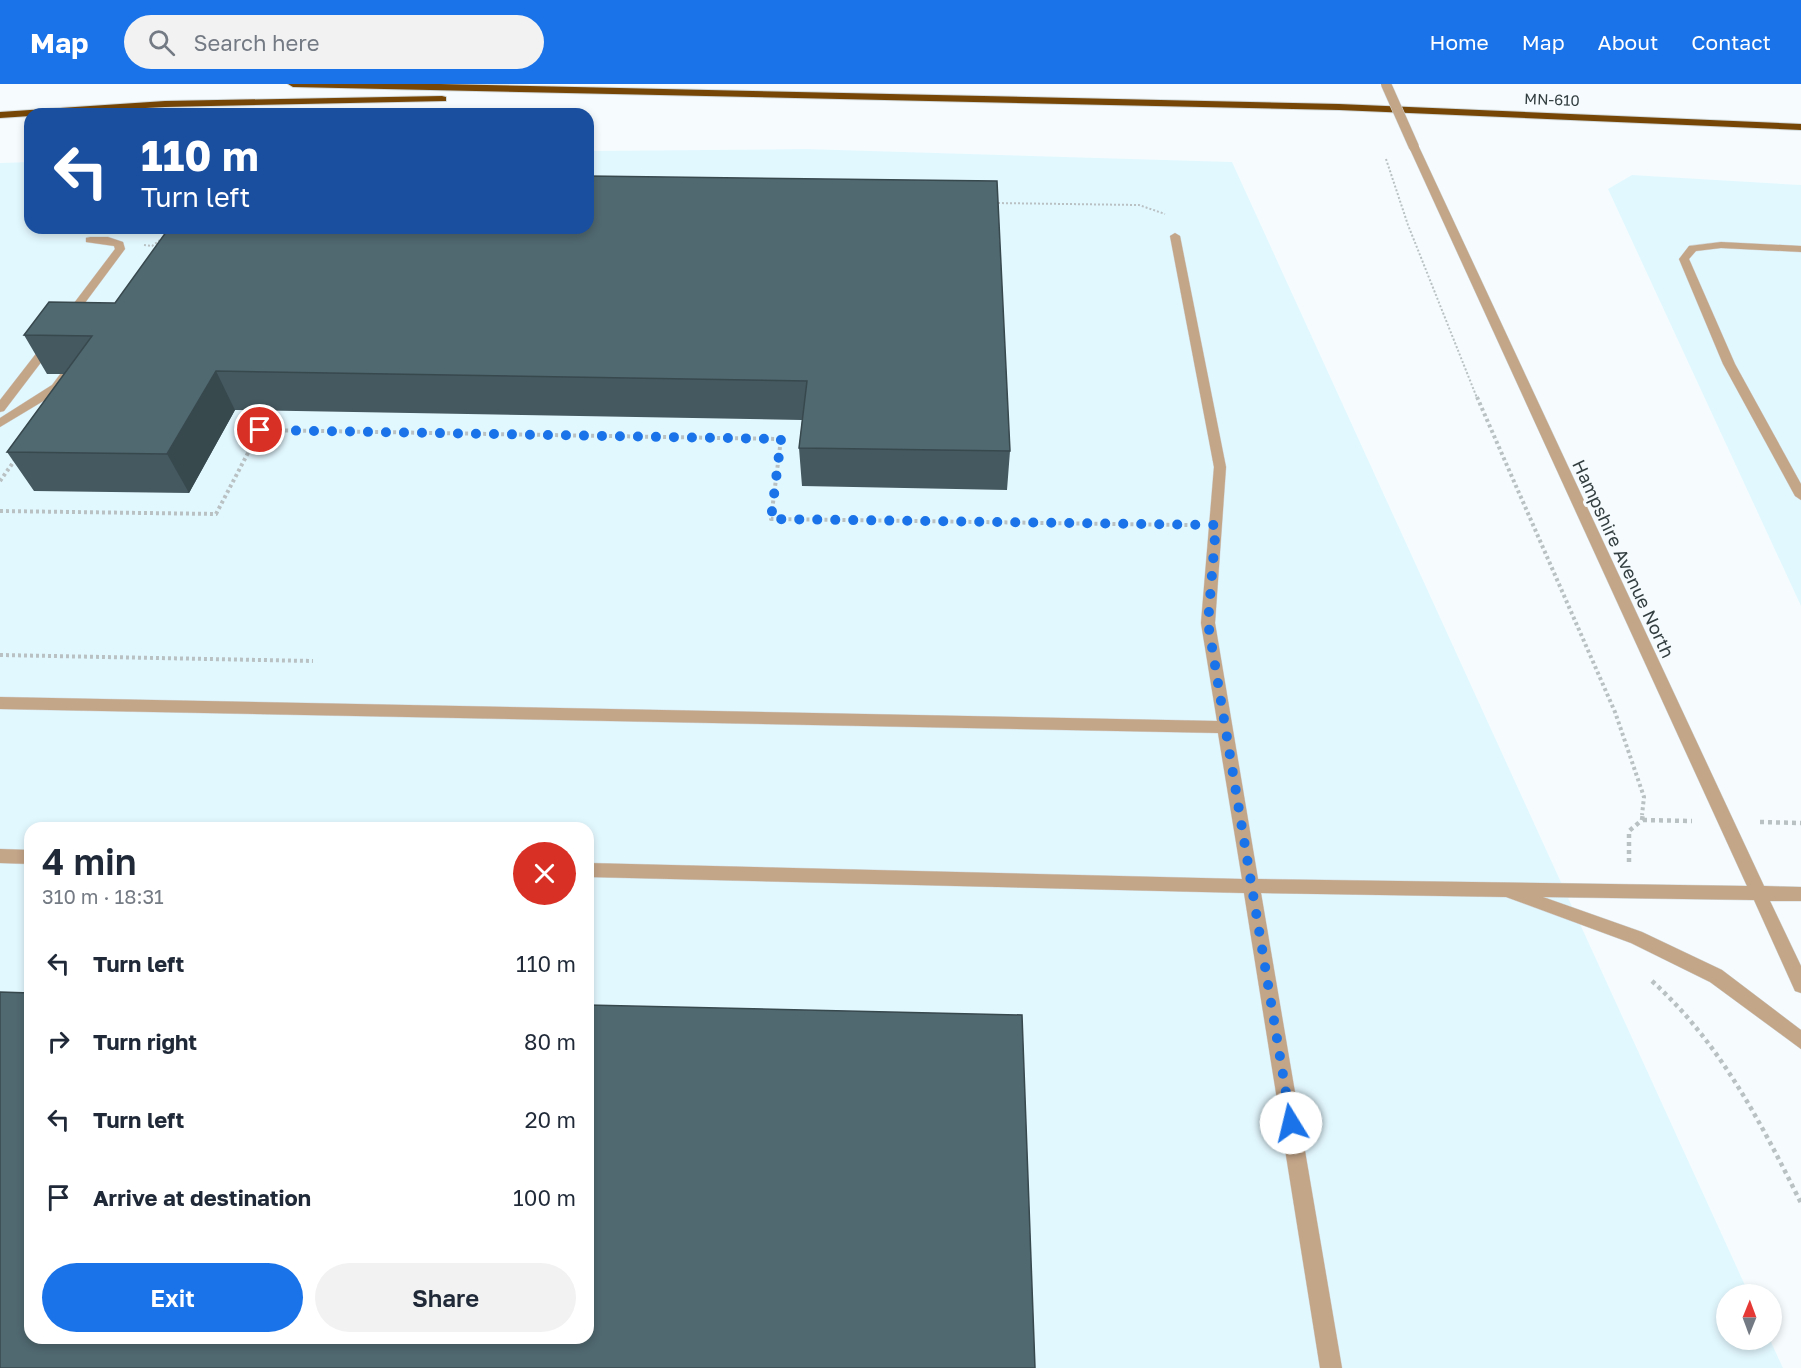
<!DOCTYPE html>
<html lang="en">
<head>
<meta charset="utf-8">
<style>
  body { margin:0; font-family:"Golos Text",sans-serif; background:#f2f2f3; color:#1f2937; height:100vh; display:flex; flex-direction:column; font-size:22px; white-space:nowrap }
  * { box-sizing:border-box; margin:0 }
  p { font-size:20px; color:#747a83 }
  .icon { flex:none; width:33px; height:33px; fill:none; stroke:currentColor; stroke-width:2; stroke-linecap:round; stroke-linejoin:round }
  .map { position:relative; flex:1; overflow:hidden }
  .drawer { position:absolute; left:24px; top:738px; width:570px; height:522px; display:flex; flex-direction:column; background:#fff; border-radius:18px; box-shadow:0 3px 9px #0003 }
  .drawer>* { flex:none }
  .hud { position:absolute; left:24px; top:24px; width:570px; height:126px; border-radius:18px; box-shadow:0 3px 9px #0003; background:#1a4fa0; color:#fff; overflow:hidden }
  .needle { width:39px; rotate:1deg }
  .fabs { position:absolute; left:1716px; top:1200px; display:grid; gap:12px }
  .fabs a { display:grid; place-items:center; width:66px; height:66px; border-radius:50%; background:#fff; box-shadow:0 3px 9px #0003; font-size:30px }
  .pin { position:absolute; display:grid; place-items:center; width:51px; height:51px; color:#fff; margin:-26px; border:3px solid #fff; border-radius:50%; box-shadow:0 2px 6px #0007 }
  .me { position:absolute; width:66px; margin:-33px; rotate:351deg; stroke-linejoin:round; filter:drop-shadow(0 0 4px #0008) }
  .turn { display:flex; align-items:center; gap:21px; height:126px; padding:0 18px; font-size:27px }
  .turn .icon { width:78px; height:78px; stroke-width:2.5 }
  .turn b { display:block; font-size:42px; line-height:51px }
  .round { display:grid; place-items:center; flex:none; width:63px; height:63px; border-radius:32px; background:#f2f2f3 }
  .head { display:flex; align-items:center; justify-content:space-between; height:102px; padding:0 18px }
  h1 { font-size:36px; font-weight:600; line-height:45px }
  .action { display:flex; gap:12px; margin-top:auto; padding:12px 18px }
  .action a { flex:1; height:69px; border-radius:36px; background:#1a73e8; color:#fff; font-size:24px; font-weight:600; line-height:69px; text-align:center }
  .action a+a { background:#f2f2f3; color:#1f2937 }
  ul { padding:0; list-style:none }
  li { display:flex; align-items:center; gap:18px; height:78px; padding:0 18px }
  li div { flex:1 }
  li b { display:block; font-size:22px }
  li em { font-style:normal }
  header { display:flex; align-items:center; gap:36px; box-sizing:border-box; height:84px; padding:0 30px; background:#1a73e8; color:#fff }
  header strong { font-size:28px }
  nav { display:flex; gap:33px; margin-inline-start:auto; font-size:21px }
  .search { width:420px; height:54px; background:#f2f2f3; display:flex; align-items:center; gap:15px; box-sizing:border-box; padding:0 21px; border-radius:33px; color:#747a83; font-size:22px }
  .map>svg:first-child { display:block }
</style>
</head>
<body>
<header>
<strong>Map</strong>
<div class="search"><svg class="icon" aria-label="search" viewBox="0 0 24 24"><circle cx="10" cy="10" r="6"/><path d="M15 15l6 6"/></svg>Search here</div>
<nav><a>Home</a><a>Map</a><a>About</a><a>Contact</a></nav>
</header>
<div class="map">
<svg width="1801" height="1284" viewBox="0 0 1801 1284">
  <rect width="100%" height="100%" fill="#f6fcfe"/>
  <path fill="#e2f8ff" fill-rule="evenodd" d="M806 65 1232 78 1749 1210H1726V1256H1770L1783 1284H0V79L30 78V144H588V67ZM30 744H588V1254H30Z
    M1632 91 1801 101V522L1608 105Z"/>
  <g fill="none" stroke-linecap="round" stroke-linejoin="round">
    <g stroke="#d3dadc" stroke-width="1">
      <path id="minor" d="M1414 60 1419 63 1764 802 1801 803V817H1770L1801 882V909L1795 907 1754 816 1543 813 1642 848 1722 886 1801 946V965L1710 898 1631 859 1506 813 1261 809 1342 1284H1320L1244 809 588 793V779L1242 795 1218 649 0 625V613L1217 637 1201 539 1214 383 1170 152 1175 149 1180 152 1226 383 1215 539 1258 795 1747 802 1409 63Z
        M90 153H108L123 158 125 165 73 235H65V231L115 165 114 162 86 158V154Z
        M1721 158 1801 162V168L1721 164 1696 167 1689 175 1735 280 1801 400V416L1795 412 1723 280 1679 175 1689 162Z
        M49 257 55 260 4 327 0 328V316L45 258Z
        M65 288 71 292 60 307 0 343V334L52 301 61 289Z
        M0 765 30 766V780L0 779Z"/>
    </g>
    <g stroke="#d3dadc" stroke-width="2">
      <path id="highway" d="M288 0H440L1339 20 1801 40V46L1339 26 293 3Z
        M442 12 446 13V17L165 23 30 30V32L0 34V28L165 17Z"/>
    </g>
    <path stroke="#b9c1c3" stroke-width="2" stroke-dasharray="2 2" stroke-linecap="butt" d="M1386 75 1408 141 1477 314
      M994 119 1139 121 1165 130
      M144 161 152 162 164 153"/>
    <path stroke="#b9c1c3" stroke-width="4" stroke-dasharray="3 3" stroke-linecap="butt" d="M1477 313 1615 628 1644 713 1642 731
      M0 397 17 373
      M0 427 216 430 260 346 781 355 771 435 1188 441
      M0 571 313 577"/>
    <path stroke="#b9c1c3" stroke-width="4.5" stroke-dasharray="4 4" stroke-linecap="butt" d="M1643 736 1692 737
      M1760 738 1801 739
      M1629 778V747L1642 736 1643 729
      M1652 897C1720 959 1760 1037 1801 1119"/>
    <use href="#minor" fill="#c3a588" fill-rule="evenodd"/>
    <use href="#highway" fill="#764606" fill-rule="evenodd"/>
    <g stroke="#d3dadc" stroke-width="11" stroke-linecap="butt">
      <path id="minor-bridge" d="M1386 0 1414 63"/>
    </g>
    <use href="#minor-bridge" stroke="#c3a588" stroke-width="10"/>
  </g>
  <path fill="#455960" d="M588 144 1010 367 1007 406 802 402 799 364 802 336 235 326 189 409 34 407 7 368 64 290H47L24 251 115 219Z"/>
  <path fill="#38494e" d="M216 287 235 326 189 409 167 370Z"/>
  <path fill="#506870" stroke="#38494e" stroke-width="1.5" d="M588 92 997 97 1010 367 799 364 807 297 216 287 167 370 7 368 92 252 24 251 49 218 115 219 169 144H588Z
    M0 908 30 909V1254H588V921L1022 931 1035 1284H0Z"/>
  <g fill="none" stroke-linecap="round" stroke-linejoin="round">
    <path stroke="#1a73e8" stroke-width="10" stroke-dasharray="0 18" d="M260 346 781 355 771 435 1216 441 1208 539 1291 1039"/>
  </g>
  <g text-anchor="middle" stroke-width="6" stroke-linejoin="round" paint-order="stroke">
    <g font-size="15" fill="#343f42" stroke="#f6fcfe">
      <text transform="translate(1552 16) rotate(2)" y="5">MN-610</text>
    </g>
    <g font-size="18" fill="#343f42" stroke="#f6fcfe">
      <text transform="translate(1623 475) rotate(65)" y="6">Hampshire Avenue North</text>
    </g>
  </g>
</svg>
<div class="fabs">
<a><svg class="needle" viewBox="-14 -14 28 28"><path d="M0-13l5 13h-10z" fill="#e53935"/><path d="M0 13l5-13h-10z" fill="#747a83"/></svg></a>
</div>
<div class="pin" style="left:260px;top:346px;background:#d93025"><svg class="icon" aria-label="arrive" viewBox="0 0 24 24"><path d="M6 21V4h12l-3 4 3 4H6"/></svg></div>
<svg class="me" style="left:1291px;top:1039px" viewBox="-20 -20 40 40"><circle r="19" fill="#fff"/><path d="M0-13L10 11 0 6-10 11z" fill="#1a73e8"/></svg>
<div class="hud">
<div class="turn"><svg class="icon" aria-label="left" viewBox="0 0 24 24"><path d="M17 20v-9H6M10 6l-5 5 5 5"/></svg><div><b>110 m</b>Turn left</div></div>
</div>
<section class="drawer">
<div class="head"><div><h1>4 min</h1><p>310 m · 18:31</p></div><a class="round" style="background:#d93025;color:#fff"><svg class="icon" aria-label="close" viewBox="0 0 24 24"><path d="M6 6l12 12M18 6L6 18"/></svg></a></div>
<ul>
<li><svg class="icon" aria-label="left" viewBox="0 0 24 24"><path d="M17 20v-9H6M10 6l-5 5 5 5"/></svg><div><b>Turn left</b></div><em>110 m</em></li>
<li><svg class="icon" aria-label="right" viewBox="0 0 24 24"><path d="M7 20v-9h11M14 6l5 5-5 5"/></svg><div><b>Turn right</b></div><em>80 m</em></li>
<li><svg class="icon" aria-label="left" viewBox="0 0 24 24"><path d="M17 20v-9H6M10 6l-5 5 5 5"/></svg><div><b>Turn left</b></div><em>20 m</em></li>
<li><svg class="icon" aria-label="arrive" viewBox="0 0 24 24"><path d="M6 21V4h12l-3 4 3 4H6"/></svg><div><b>Arrive at destination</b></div><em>100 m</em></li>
</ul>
<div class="action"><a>Exit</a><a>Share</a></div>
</section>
</div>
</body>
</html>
